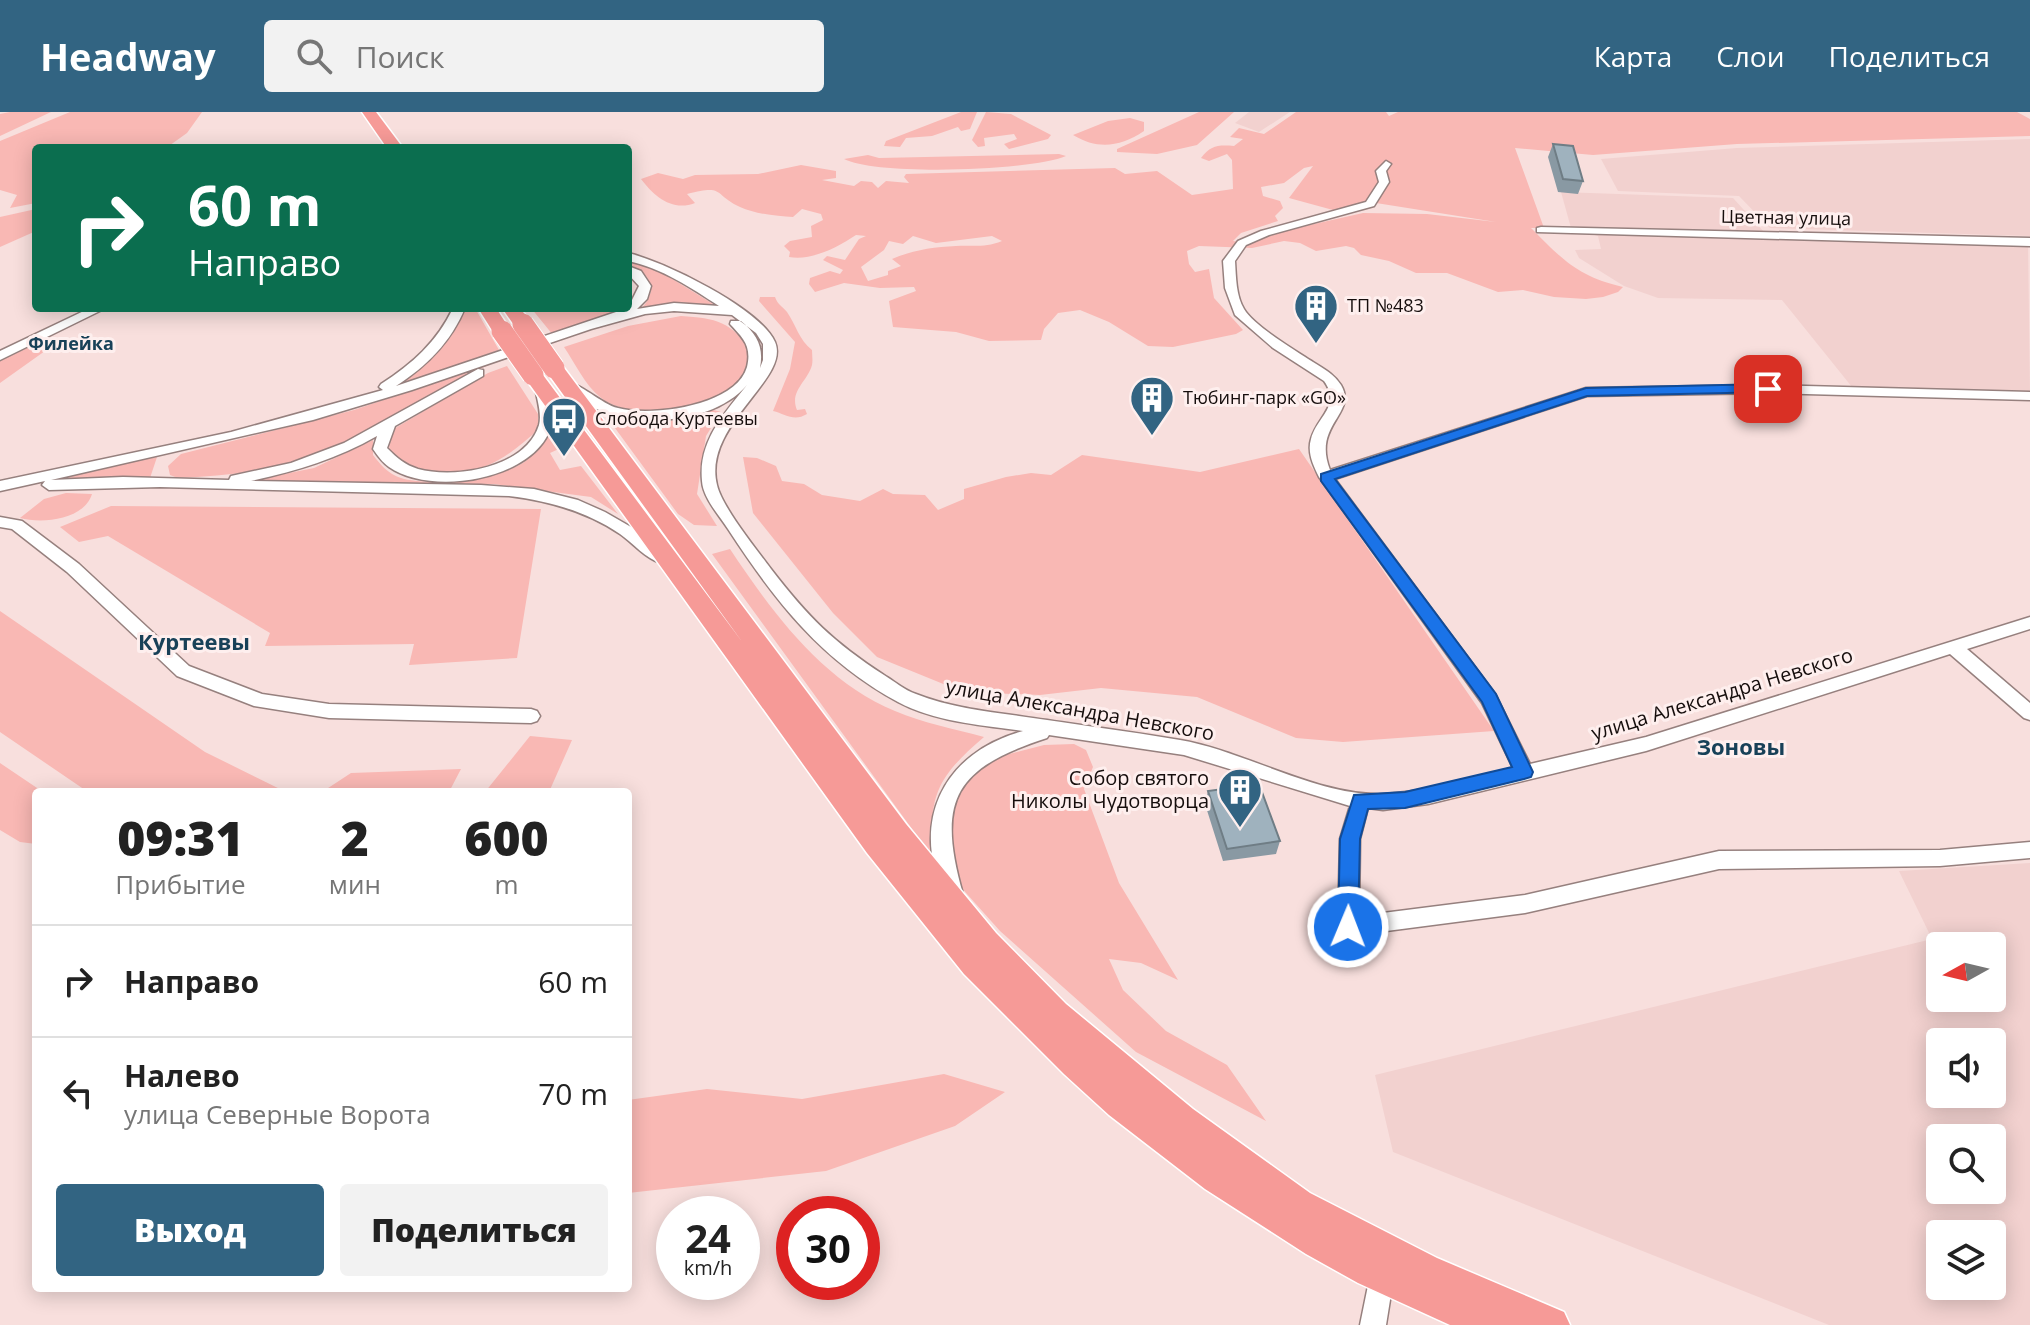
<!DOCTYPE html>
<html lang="ru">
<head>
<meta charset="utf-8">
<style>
  body { margin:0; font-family:"Open Sans",sans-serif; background:#f2f2f2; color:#222; height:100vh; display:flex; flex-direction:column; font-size:30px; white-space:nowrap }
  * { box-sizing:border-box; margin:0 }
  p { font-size:26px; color:#767676 }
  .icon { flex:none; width:44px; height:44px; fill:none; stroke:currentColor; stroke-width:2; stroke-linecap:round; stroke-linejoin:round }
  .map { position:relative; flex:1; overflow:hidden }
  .details { position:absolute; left:32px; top:676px; width:600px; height:504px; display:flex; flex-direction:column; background:#fff; border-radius:8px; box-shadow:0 4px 20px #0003 }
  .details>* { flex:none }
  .banner { position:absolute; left:32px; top:32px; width:600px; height:168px; border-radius:8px; box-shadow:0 4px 20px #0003; background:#0b6e4f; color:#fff; overflow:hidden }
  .needle { width:52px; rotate:262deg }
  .buttons { position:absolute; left:1926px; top:820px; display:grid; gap:16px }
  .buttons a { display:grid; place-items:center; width:80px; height:80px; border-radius:8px; background:#fff; box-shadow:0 4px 20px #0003; font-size:40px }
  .speed { position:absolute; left:656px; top:1084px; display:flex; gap:16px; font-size:40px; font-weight:700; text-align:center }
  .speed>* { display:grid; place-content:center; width:104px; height:104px; border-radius:50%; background:#fff; box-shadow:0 4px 20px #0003; line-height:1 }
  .speed small { font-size:20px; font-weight:400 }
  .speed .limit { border:12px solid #d22; background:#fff; color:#111 }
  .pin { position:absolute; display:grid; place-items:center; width:68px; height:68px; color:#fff; margin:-34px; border-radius:16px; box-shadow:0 4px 12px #0006 }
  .me { position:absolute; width:88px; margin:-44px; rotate:1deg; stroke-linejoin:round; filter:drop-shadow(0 0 6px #0008) }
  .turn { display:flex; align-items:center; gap:28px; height:168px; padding:0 24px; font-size:36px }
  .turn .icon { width:104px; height:104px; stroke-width:2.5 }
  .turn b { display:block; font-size:56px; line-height:68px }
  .eta { display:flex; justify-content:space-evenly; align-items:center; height:136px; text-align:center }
  .eta b { font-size:48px; font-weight:800; line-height:56px }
  .cta { display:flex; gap:16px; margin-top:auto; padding:16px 24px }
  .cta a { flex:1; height:92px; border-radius:8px; background:#326482; color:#fff; font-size:32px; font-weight:800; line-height:92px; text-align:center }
  .cta a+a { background:#f2f2f2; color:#222 }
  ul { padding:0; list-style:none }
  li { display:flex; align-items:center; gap:24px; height:112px; padding:0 24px; border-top:2px solid #e0e0e0 }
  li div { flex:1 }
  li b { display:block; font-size:30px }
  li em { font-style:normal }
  header { display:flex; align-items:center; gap:48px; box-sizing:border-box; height:112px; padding:0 40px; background:#326482; color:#fff }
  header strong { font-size:38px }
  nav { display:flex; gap:44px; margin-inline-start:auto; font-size:28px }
  .search { width:560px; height:72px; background:#f2f2f2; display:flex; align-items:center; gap:20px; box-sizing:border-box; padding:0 28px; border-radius:8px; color:#767676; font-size:30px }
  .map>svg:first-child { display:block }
</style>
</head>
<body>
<header>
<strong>Headway</strong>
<div class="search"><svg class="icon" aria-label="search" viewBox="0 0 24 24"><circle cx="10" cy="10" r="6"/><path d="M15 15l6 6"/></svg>Поиск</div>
<nav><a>Карта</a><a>Слои</a><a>Поделиться</a></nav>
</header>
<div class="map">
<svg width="2030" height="1213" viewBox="0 0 2030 1213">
  <rect width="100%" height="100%" fill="#f8dfdd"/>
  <path fill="#f2d1cf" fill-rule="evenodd" d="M1249 0H1290L1259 20 1235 11Z
    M2030 27V124L1770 116 1739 84 1618 79 1601 47 1737 36Z
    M1561 80 1733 86 1764 120 2028 126 2030 282 1852 275 1782 188 1658 186 1624 174 1579 146 1575 138 1601 137 1598 124 1571 116Z
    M2030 751V1213H1829L1393 1040 1375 963 1932 827 1899 759ZM1992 834V886H1940V834ZM1992 930V982H1940V930ZM1992 1026V1078H1940V1026ZM1940 1122H1992V1174H1940Z"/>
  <path fill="#f9b8b4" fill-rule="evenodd" d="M10 0H51L0 24V2Z
    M70 0H202L187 21 166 36H36V91L10 96 17 83 0 78V29Z
    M961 0H977L970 17 961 19 958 15 932 24 906 26 900 35 884 34 886 29Z
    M986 0 1011 2 1051 23 1048 27 1009 37 1004 32 1017 27 1014 22 984 26 985 34 978 35 972 28Z
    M1199 0H1234L1197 33 1157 42 1117 40V37Z
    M1296 0H1386L1389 4 1398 0H2017L2030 7V24L1737 32 1593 43 1515 36 1544 116H1531C1563 148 1577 164 1623 175L1618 180 1603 185 1586 187 1554 185 1523 178 1498 180 1447 161H1416L1389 149 1361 143 1354 136 1346 134 1316 139 1300 131 1284 129 1252 136 1199 134 1187 139 1189 152 1195 160 1209 157 1214 186 1243 218 1236 222 1173 235 1148 234 1109 210 1080 198 1058 201 1044 217 1041 228 989 229 956 220 893 215 889 189 916 179 914 175 880 176 844 171 815 180 809 172 810 166 830 159 840 162 843 158 823 148 827 144 845 148 859 127 866 124 856 123C838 135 812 149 789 145L790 140 784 134 790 129 812 125 811 114 823 108 821 102 802 97 793 105C777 104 755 102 740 95 713 83 726 72 687 82L695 91C672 100 654 84 641 67L658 61 683 67 695 63 758 62 801 53 836 59V66L822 68 854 74 861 69 872 70 878 76 886 69 909 71 904 65 906 62 1115 56 1125 62 1157 59 1192 83 1233 77 1232 48 1227 42 1209 49 1201 46C1211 33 1218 33 1234 34L1243 27 1230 25 1239 16 1264 22ZM1313 54 1289 86 1333 98 1376 91 1496 110 1427 102 1363 101 1292 117 1247 131 1233 129 1241 121 1278 109 1275 104 1283 96 1280 89 1263 84 1261 75 1284 71 1304 56ZM913 124 936 131 992 124 1002 129C985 136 973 133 956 134 933 135 913 138 892 147L901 154 888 159V163L868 169 861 155 884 138 889 129 903 132Z
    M1130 6 1144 10V19C1120 35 1098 38 1073 23L1108 9Z
    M1059 42 1066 44C1031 59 877 64 844 47L868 43 879 46Z
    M36 97V119L0 135V105Z
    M628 147 648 152 718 195 681 192 638 199C659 182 653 161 628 152Z
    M760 185H775C778 193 782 194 787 200 796 213 799 228 812 238 812 243 813 248 812 253 808 269 789 279 797 298L805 297 807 302C794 310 785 302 773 299L790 257 795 230 759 189Z
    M464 196H475L499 238 390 277C425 253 450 237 464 196Z
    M531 196H626L553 223Z
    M681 204C716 206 732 210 752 240 750 248 748 257 743 264 721 298 631 312 600 285 585 273 575 251 564 235L628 214Z
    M52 234 0 271V249L29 235Z
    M503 247C444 270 400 306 345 331 294 356 234 364 178 366L170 363 168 354 181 342 354 298Z
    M507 254 538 302V318C522 332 506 346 486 354 457 365 372 368 392 318L488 261Z
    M710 297 721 300 706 324 697 382 717 414 694 413 678 402 604 301C639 312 677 314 710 297Z
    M549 318 563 335 550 341 560 358 581 354 618 402 591 385 494 372 239 371 314 356 373 328V343C380 352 388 362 401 366 429 375 504 367 527 348 536 339 542 328 549 318Z
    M1299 337 1494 619 1343 630 1296 626 1197 585 1101 576 1040 583 963 580 877 545 833 501 753 401 743 345 757 346 776 354 782 369 804 372 822 383 860 389 883 377 893 382 925 383 938 398 964 387V377L1006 365 1031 361 1051 363 1082 343 1200 360Z
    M157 345 150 366 31 370Z
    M66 381 92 382C84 408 42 412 20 406L44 387Z
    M111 394 541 397 517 546 409 553 414 532 265 534 270 521 108 424 79 430 60 415Z
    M730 437C772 500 822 569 895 599 923 611 955 617 984 625 936 666 926 686 936 750L712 442Z
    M0 499 205 640 286 680H88L0 620Z
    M530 624 572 628 549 680H485Z
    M1074 632 1086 638 1093 655 1084 677 1119 771 1178 868 1141 851 1109 847 1123 878 1166 919 1227 953 1266 1009 1136 940 1000 819 958 772 947 728 952 694 973 657 1005 643 1044 633Z
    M0 651 43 680H36V732L20 730 0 718Z
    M461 657 449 680H322L351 661Z
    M944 962 1005 980 955 1014 826 1059 628 1081V988L707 977 802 987Z"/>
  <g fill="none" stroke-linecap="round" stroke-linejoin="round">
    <g stroke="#96807e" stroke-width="3">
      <path id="minor" d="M1386 49 1391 52 1386 59 1389 70 1374 94 1269 123 1246 133 1235 149C1236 165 1236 184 1244 197 1254 214 1296 239 1313 250 1324 257 1334 262 1341 273 1358 302 1312 312 1330 358L1586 276 1768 273 2030 280V288L1768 281 1587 284 1335 367 1495 582 1530 652 1646 625 2030 505V517L1967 537 2030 591V608L2024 606 1950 542 1646 639 1428 692 1383 698 1368 696 1360 727 1359 804 1525 783 1719 739 1940 738 2030 730V746L1940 754 1719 757 1525 801 1348 824 1341 822 1338 815 1340 727 1350 694 1184 643 1049 623 1047 626C955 656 936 687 963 782L960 788 953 791 946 788C909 711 942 641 1023 619 982 613 935 610 898 590 821 548 775 489 728 417 719 403 703 386 702 369 698 329 724 302 747 273 707 320 602 319 561 273L563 270C578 268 601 292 618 296 651 305 736 294 747 255 752 234 743 226 730 212L731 209H741C757 222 764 235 760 256L763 248V232L756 221 732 203 674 199 645 202 591 217 412 278 313 308 51 368 123 365 229 368 231 364 291 351 344 331 478 257 483 258V264L395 314 387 336C397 346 405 353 418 357 455 367 526 356 539 313 542 302 537 287 535 276L542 272 547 273C585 357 442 392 389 355 383 351 377 343 373 337L377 324C337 347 296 359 251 369L481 373 534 377 578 388 605 400 631 415 667 442 669 446 661 451C646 447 633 431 620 422 586 399 549 389 509 384L160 375 49 378 42 373 45 369 0 379V369L231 320 383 278 379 275 381 272C412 252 437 230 453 196H465C451 230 427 254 396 274L628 196 639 174 628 162V154L641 159 651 174 647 187 637 197 674 191 719 194C691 176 662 156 628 149V141C663 149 760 196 775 230 791 267 702 313 717 373 722 395 757 438 771 457 808 505 833 530 884 563 894 569 904 578 916 582 949 595 984 599 1019 604 1073 612 1127 619 1180 628 1245 639 1319 685 1384 682 1428 680 1471 666 1513 656L1482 591 1319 365C1313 353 1307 340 1311 327 1317 304 1342 294 1324 269L1273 236 1235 203 1225 176 1223 149 1238 129 1261 119 1366 90 1379 70 1376 59Z
        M1541 115 2030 126V134L1537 120V116Z
        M90 196H106L0 248V239Z
        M0 405 22 409 79 452 189 554 262 582 329 592 531 597 537 599 540 604 537 609 531 611 329 606 254 594 177 564 67 460 12 417 0 415Z
        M1381 1150 1390 1154 1394 1163 1386 1213H1360L1372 1154Z"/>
    </g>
    <g stroke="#fff" stroke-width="3">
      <path id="highway" d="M362 0H376L403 36H387Z
        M478 196H496L511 219 509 223H495Z
        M502 196H520L532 212 530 216H516Z
        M554 250 561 252 906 712 996 821 1066 892 1193 997 1310 1081 1437 1146 1564 1200 1570 1213H1450L1358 1171 1306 1142 1205 1077 1109 1003 1064 962 964 862 867 741 523 263 526 259H540L743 531 544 256Z"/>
    </g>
    <use href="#minor" fill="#fff" fill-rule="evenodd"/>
    <use href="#highway" fill="#f69a97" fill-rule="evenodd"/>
    <g stroke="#fff" stroke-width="23" stroke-linecap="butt">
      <path id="highway-bridge" d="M523 212 554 256
        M502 219 533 263"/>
    </g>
    <use href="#highway-bridge" stroke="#f69a97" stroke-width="21"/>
  </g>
  <path fill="#8999a3" d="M1553 32 1583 69 1578 82 1558 80 1548 45Z
    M1208 679 1280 729 1276 742 1223 749 1205 692Z"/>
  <path fill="#9fb2be" stroke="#6f7d85" stroke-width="2" d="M1553 32 1573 34 1583 69 1563 67Z
    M1259 672 1280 729 1227 737 1208 679Z"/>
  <path fill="#1a73e8" stroke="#114b97" stroke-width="2" d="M1768 272 1775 277 1773 280 1587 284 1335 367 1496 582 1533 660 1531 665 1524 667 1405 696 1368 697 1360 727 1358 815 1355 822 1348 825 1341 822 1338 815 1340 727 1354 683 1405 680 1512 655 1482 590 1321 369V362L1586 276Z"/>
  <defs>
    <g id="building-pin" transform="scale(2.3)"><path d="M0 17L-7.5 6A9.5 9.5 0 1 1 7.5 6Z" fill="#326482" stroke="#feefee"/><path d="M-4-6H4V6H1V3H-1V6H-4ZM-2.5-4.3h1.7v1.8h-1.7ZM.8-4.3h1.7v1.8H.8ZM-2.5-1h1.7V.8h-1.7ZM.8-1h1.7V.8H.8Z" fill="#fff"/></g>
    <g id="bus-pin" transform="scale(2.3)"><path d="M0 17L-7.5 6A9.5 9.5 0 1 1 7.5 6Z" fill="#326482" stroke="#feefee"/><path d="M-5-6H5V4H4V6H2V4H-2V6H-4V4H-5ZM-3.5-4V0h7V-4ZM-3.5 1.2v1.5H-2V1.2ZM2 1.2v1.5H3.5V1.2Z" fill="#fff"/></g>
  </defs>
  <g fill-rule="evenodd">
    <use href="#building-pin" x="1316" y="194"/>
    <use href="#building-pin" x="1152" y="286"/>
    <use href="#bus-pin" x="564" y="307"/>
    <use href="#building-pin" x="1240" y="678"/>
  </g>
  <g text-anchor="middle" stroke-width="6" stroke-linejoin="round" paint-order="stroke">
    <g font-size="18" fill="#160e0d" stroke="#feefee">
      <text transform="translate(1786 106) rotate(1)" y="6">Цветная улица</text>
    </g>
    <g font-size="18" fill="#160e0d" stroke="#feefee" text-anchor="start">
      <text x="1347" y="200">ТП №483</text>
      <text x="1183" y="292">Тюбинг-парк «GO»</text>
      <text x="595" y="313">Слобода Куртеевы</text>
    </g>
    <g font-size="18" font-weight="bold" fill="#184158" stroke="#feefee">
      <text x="71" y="238">Филейка</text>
    </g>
    <g font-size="20" fill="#160e0d" stroke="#feefee">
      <text transform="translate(1722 582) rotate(-17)" y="7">улица Александра Невского</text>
      <text transform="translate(1080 598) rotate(10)" y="7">улица Александра Невского</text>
    </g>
    <g font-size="20" fill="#160e0d" stroke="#feefee" text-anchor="end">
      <text x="1209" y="673">Собор святого<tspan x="1209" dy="23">Николы Чудотворца</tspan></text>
    </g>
    <g font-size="22" font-weight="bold" fill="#184158" stroke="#feefee">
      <text x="194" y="538">Куртеевы</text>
      <text x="1741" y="643">Зоновы</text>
    </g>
  </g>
</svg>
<div class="buttons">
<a><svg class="needle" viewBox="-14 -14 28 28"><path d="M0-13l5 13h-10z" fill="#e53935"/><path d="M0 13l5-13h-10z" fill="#767676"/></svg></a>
<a><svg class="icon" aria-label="sound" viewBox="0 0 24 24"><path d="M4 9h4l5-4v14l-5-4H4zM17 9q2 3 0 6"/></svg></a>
<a><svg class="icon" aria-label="search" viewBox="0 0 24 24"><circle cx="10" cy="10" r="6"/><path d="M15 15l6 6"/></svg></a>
<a><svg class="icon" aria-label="layers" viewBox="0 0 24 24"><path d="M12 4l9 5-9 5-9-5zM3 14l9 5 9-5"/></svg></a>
</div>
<div class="speed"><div>24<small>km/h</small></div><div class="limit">30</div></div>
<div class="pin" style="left:1768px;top:277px;background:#d93025"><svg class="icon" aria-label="arrive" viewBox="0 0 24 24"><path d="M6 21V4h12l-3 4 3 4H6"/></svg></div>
<svg class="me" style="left:1348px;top:815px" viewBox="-20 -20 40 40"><circle r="17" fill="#1a73e8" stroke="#fff" stroke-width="3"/><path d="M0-11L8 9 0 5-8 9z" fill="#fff"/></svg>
<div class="banner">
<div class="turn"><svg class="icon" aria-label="right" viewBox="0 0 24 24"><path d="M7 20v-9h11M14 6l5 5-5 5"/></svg><div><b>60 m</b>Направо</div></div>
</div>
<section class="details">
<div class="eta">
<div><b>09:31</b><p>Прибытие</p></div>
<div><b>2</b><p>мин</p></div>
<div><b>600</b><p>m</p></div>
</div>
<ul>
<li><svg class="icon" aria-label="right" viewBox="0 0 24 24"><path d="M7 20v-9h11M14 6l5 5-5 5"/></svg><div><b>Направо</b></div><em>60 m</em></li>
<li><svg class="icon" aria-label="left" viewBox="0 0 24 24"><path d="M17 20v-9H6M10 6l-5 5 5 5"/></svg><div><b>Налево</b><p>улица Северные Ворота</p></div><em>70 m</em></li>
</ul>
<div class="cta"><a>Выход</a><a>Поделиться</a></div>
</section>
</div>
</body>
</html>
